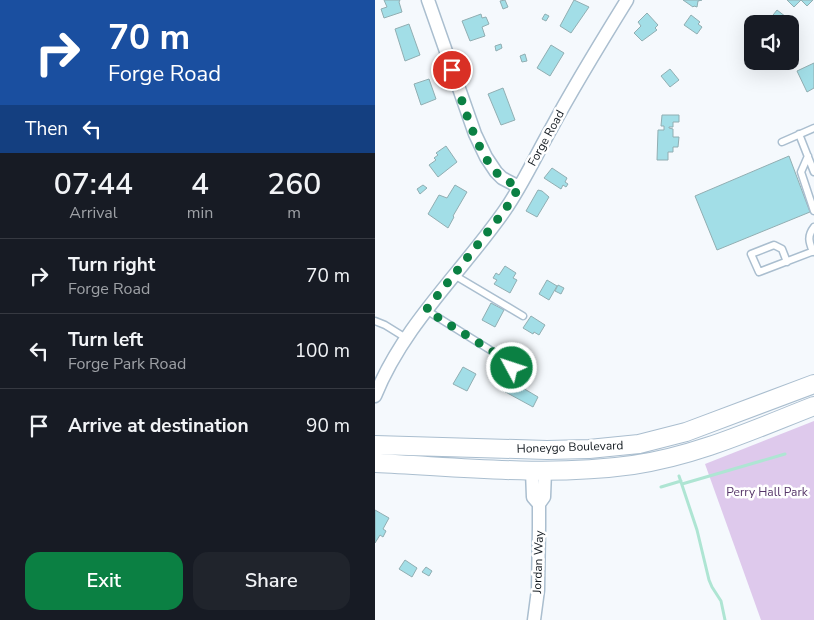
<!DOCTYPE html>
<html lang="en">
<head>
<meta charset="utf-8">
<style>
  body { margin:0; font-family:"Nunito Sans",sans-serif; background:#20242c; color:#f1f3f6; height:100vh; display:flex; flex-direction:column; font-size:19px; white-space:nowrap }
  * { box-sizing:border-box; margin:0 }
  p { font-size:16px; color:#9ea1a6 }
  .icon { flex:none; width:28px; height:28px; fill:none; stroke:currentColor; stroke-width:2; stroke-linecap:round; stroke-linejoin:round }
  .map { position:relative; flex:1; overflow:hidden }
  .details { display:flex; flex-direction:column; background:#171b24; width:375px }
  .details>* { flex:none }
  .hud { background:#1a4fa0; color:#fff; overflow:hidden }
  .tools { position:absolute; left:369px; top:15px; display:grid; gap:10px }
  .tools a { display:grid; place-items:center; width:55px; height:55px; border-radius:10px; background:#171b24; box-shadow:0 5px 20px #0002; font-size:25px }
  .pin { position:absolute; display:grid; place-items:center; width:42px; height:42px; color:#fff; margin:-21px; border:2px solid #fff; border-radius:50%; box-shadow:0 1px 5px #0007 }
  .me { position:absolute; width:55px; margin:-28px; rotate:310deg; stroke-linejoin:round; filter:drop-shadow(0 0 4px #0008) }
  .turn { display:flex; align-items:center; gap:18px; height:105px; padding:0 25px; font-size:22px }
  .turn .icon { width:65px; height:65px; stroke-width:2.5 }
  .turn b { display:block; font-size:35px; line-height:42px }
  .then { display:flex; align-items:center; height:48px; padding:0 25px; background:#0003; gap:10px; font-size:19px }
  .eta { display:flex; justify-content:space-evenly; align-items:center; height:85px; text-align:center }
  .eta b { font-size:30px; font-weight:600; line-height:35px }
  .button { display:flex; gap:10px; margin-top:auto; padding:10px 25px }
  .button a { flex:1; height:58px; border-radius:15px; background:#0b8043; color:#fff; font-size:20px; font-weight:600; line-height:58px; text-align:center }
  .button a+a { background:#20242c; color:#f1f3f6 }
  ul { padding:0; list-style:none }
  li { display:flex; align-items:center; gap:15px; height:75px; padding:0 25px; border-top:1px solid #363941 }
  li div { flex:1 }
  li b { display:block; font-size:19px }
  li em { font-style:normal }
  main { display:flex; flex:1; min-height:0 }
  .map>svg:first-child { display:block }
</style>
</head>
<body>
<main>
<section class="details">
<div class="hud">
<div class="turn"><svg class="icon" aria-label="right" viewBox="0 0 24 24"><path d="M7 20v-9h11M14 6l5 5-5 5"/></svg><div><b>70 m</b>Forge Road</div></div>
<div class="then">Then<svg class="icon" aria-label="left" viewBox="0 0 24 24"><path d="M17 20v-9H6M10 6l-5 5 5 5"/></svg></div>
</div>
<div class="eta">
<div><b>07:44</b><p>Arrival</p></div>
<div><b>4</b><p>min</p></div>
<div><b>260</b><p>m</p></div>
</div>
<ul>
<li><svg class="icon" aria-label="right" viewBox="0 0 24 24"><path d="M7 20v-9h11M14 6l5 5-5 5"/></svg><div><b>Turn right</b><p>Forge Road</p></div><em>70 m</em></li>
<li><svg class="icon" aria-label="left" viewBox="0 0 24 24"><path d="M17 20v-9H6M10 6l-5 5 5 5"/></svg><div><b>Turn left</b><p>Forge Park Road</p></div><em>100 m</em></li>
<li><svg class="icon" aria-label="arrive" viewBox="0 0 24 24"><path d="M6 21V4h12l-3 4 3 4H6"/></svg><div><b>Arrive at destination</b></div><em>90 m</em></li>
</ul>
<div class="button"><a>Exit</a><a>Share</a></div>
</section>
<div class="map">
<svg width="439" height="620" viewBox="0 0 439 620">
  <rect width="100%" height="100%" fill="#f5f9fd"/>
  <path fill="#dec9ec" d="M439 421V620H386L330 464Z"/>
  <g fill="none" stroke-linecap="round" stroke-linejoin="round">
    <path stroke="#aee5d3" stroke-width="3" d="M304 476 322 530 334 580 337 587 346 601 350 620
      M307 484 410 454
      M286 487 306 481"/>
  </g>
  <path fill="#a2dee7" stroke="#91aeb2" d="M9 0H25L24 2 27 12 9 18 6 9 12 7Z
    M130 0 133 7 128 9 125 1Z
    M199 0 214 7 196 33 185 26Z
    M308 0H327L323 1 322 7 319 6 318 7Z
    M412 0H438L432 6 426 0 419 7Z
    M402 10 415 20 412 24H391Z
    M272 13 283 25 280 28 282 30 267 41 259 33 266 26 263 22Z
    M106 14 107 18 111 17 114 24 107 27 110 36 95 41 87 21Z
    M170 14 174 16 171 21 167 19Z
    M316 15 325 22 323 24 327 27 322 34 309 25Z
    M34 24 45 55 30 61 20 29Z
    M126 44 127 48 121 51 120 46Z
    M176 45 189 53 175 76 162 68Z
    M150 54 152 61 147 62 145 56Z
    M439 63V88L432 92 422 71Z
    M295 69 304 80 295 87 286 76Z
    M54 79 61 99 46 105 39 84Z
    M128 88 140 120 126 125 113 94Z
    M287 115H304V122H298V127H294V128L298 129V137H304L303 147H298V152H293V160H282L283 130H289V126H286Z
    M71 146 82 162 63 177 54 165 61 160 59 158 63 155 61 153Z
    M414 156 435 212 342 250 320 196Z
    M177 168 192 178 190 182 193 184 191 187 188 185 186 189 169 178Z
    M48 185 52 188 45 194 42 189Z
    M80 185 92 192 78 216 79 217 73 228 53 214 64 195 72 198Z
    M163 190 167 191 174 197 162 217 151 211Z
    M130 266 141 273 138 278 142 280 135 293 119 284 122 280 118 278 121 273 124 275Z
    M172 280 182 286 174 300 164 294Z
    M183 285 189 288 186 294 180 291Z
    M116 303 129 310 120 327 107 320Z
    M156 316 170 325 164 335 159 332 158 334 148 328Z
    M88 367 101 374 92 391 78 384Z
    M131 378 163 397 158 407 125 389Z
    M0 510 14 518 8 529 11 531 8 537 5 535 0 543Z
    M30 560 42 568 37 577 24 569Z
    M51 567 57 571 54 576 47 572Z"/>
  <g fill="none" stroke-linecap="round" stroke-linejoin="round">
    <g stroke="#aabecf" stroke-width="9">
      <path id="lane" d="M424 134 439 172
        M407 142 439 128
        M433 156 426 172 439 211
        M438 252C434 242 432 236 439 227
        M412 262 407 249 399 245 376 254 384 272 439 251
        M79 275 148 316
        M51 310 120 353 137 368
        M0 321 10 325 31 338"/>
    </g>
    <g stroke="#aabecf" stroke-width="15">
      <path id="street" d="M53 0 100 134 111 157 121 172 127 178 144 187
        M0 396C29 324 87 272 130 210 148 184 161 155 177 127 200 84 226 42 252 0
        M157 471 158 497 164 504V527L163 590 159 620
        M164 504 169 497 170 471"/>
    </g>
    <g stroke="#aabecf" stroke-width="20">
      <path id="secondary" d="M0 445 172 450 214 449 264 444 311 432 439 384
        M0 463C86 467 172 477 258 465 321 456 380 429 439 406"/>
    </g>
    <use href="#lane" stroke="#fff" stroke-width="6"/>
    <use href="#street" stroke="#fff" stroke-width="12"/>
    <use href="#secondary" stroke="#fff" stroke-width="18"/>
  </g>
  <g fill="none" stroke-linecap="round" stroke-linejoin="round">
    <path stroke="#0b8043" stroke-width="9" stroke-dasharray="0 16.2" d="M77 70C87 100 100 149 121 172 127 179 136 183 144 187L130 210 51 310 120 353 137 368"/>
  </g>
  <g text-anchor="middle" stroke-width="5" stroke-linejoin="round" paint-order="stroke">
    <g font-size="12" fill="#11181e" stroke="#fff">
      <text transform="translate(171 138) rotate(-61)" y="4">Forge Road</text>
      <text transform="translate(195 447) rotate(-2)" y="4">Honeygo Boulevard</text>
      <text transform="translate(163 562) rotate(-88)" y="4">Jordan Way</text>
    </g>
    <g font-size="12" fill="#563669" stroke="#fff">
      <text x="392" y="496">Perry Hall Park</text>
    </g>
  </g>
</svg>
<div class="tools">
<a><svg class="icon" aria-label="sound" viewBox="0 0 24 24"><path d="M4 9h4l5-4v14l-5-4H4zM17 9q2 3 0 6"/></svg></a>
</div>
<div class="pin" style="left:77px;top:70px;background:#d93025"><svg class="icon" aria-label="arrive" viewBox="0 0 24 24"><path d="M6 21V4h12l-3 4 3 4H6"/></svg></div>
<svg class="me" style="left:137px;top:368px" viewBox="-20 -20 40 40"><circle r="17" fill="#0b8043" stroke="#fff" stroke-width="3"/><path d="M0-11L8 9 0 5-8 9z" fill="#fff"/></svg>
</div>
</main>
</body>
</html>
